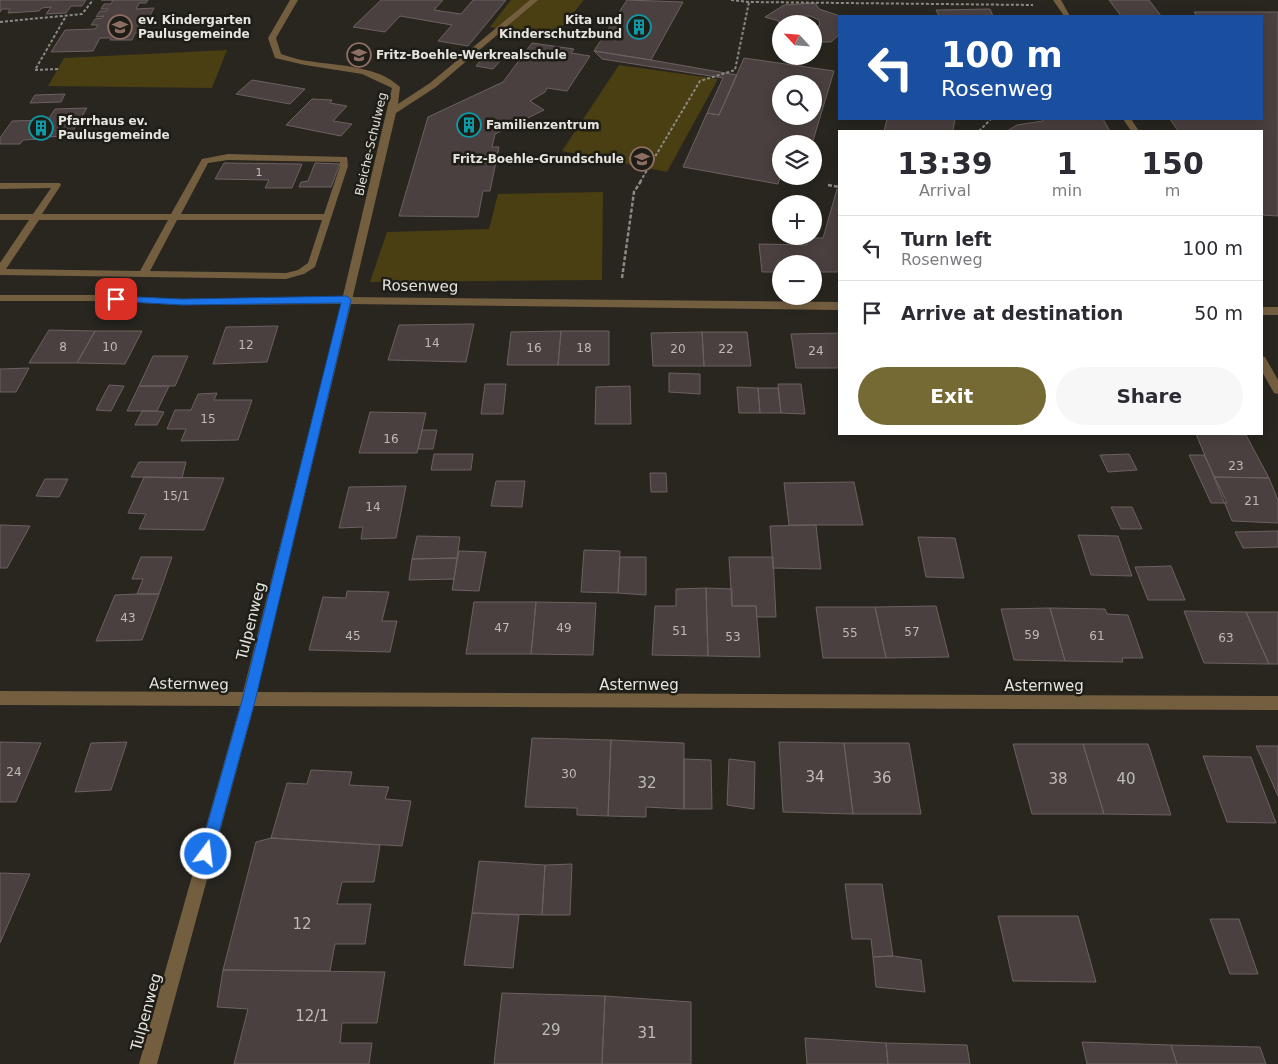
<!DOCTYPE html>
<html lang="en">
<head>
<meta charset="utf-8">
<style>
  body { margin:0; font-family:"DejaVu Sans",sans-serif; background:#f7f7f7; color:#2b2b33; height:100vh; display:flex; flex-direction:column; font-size:19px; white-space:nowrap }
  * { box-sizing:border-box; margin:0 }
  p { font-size:16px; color:#7c7c81 }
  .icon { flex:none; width:28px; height:28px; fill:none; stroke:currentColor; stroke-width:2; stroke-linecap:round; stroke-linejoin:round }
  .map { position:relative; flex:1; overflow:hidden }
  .drawer { position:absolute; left:838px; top:130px; width:425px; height:305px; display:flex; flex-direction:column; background:#fff; border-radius:0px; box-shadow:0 2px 12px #0003 }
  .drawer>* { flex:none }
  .guide { position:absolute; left:838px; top:15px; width:425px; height:105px; border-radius:0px; box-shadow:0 2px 12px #0003; background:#1a4fa0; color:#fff; overflow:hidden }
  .needle { width:32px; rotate:296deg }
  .tools { position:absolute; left:772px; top:15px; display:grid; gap:10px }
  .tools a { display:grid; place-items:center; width:50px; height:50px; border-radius:50%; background:#fff; box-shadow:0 2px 12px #0003; font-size:25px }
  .pin { position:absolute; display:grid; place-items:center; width:42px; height:42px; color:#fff; margin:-21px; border-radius:10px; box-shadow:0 2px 8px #0006 }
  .me { position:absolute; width:55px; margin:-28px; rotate:15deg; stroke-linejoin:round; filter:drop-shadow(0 0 4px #0008) }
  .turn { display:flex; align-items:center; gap:18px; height:105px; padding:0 20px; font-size:22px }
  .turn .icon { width:65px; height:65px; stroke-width:2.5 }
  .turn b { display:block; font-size:35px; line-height:42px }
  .eta { display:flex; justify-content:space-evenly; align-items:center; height:85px; text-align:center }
  .eta b { font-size:30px; font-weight:700; line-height:35px }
  .button { display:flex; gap:10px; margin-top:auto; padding:10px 20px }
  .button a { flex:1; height:58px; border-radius:30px; background:#756a34; color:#fff; font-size:20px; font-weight:700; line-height:58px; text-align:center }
  .button a+a { background:#f7f7f7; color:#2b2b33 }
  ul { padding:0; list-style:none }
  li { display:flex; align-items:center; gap:15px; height:65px; padding:0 20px; border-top:1px solid #e1e1e2 }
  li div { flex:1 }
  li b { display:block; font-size:19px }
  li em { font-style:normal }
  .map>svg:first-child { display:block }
</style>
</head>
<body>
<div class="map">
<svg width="1278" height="1064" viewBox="0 0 1278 1064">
  <rect width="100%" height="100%" fill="#28261f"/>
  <path fill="#4a3e13" d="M511 0H584L553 38 490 27Z
    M227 50 212 88 48 86 64 58Z
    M619 65 718 79 667 172 562 151Z
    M603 192 602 280 370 282 387 232 489 229 498 194Z"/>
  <path fill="#4a4040" stroke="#6b6160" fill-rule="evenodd" d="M0 0H86L82 6H71L66 13 46 14 51 7 42 8 39 11 8 13 10 9H2L0 12Z
    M101 0H148L146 3H139L136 9 154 8 141 33H135L132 40H110L111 38H100L93 51 51 52 65 30 95 29 98 25H91L95 19 102 18 104 16 96 17 100 11H107L108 9H101L104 4H111L113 0Z
    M381 0H443L434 10 461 14 473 0H506L468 46 438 41 452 25 400 16 385 32 353 27Z
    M627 0 683 2 651 60 594 51Z
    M1109 0H1149L1161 16H1121Z
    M815 3 819 9 840 16 839 35 831 42H814V29L820 25 819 20 810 16H801L793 19V24H781V32L779 21 765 17 784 5Z
    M990 9 993 16H939L936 10Z
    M1194 12H1278V216L1261 215V131H1178L1170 119H1261V16H1197Z
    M532 43 574 49 571 53 590 56 567 91 547 88 545 92 530 101 544 110 495 134 492 147H499L490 191H483L478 217 399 216 428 117 503 82Z
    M594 51 651 60 737 75 719 115 707 113 723 78 602 59Z
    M483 57 501 60 493 69 476 66Z
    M744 58 834 71 812 144 793 142 792 144H781V175L778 184 683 167 707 113 719 115ZM781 84H814V116H781Z
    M252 80 305 89 290 104 236 94Z
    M65 94 61 102 30 103 35 95Z
    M312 99 332 100 330 103 347 106 333 121 352 124 341 136 286 125Z
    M87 108 70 136 43 137 42 139 23 140 20 144H0V138L12 121 48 120 55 109Z
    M887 119H955L953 131H884Z
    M1042 119H1103L1110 131H1007L1017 125 1043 121Z
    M224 163 302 164 292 188H265L269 180 215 179Z
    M315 163 340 164 331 187H299L301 182 308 181Z
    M837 189 839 190V272H814V264H781V272H762L759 244 807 245 806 238H823Z
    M474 324 466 362 388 360 399 325Z
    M278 326 267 362 213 364 226 327Z
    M49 330 95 331 77 363H29Z
    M95 331H142L125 364 77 363Z
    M561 331H609V365H558Z
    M561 331 558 365H507L511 332Z
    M702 332H747L751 366H704Z
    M702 332 704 366H653L651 333Z
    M839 333V368H796L791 334Z
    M153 356H188L175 386H139Z
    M29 368 16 392H0V369Z
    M669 373 700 374V394L669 392Z
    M485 384H506L503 414H481Z
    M778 384H801L805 414 781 413Z
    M109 385 124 386 111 411 96 410Z
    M139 386H169L157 411H127Z
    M630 386 631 424H595L596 387Z
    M737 387 758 388 760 413H739Z
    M758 388H778L781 413H760Z
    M217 393 214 400H252L238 440 181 441 186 429H167L175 410H191L198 394Z
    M142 411H157L164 412 157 425H135Z
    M370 412 426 413 417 453H359Z
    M422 430H437L433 449H418Z
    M1196 434 1246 435 1269 478 1214 477Z
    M434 454H473L471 470H431Z
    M1129 454 1137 470 1108 472 1100 455Z
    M1189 455H1204L1227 503H1211Z
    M139 462H186L182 478 131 477Z
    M650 473H666L667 492H651Z
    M144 477 224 478 204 530 139 529 146 514 128 513Z
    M1214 477 1269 478 1278 500V523L1232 521Z
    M45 479H68L59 497 36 496Z
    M496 481H525L522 507 491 506Z
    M854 482 863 525H789L784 483Z
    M406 486 396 538 361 539 363 527 339 528 349 487Z
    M1111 507H1132L1142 529H1121Z
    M0 525 30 526 7 568H0Z
    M816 525 821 569 773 568 770 526Z
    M1278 531V547L1243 548 1235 532Z
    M1078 535 1118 536 1132 576 1091 575Z
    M417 536 460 537 457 558 412 559Z
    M918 537 955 538 964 578 926 577Z
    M584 550 620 551 618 593 581 592Z
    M459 551 486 552 479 591 452 590Z
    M141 557H172L159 594H137L143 579H132Z
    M620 557H646V595L618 593Z
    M729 557H773L776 617H757L756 606H732Z
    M457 558 454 579 409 580 412 559Z
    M1171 566 1185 600H1148L1135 567Z
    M706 588 708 656 652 655 655 606H676V589Z
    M706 588 732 589V606H756L760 657 708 656Z
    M347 591 389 592 382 621H397L390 652 309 650 323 597 346 598Z
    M137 594H159L142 640 96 641 115 595Z
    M474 602H536L531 654H466Z
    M536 602 596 603 593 655 531 654Z
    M936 606 949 657 886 658 875 607Z
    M816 607H875L886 658H823Z
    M1050 608 1065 661 1014 660 1001 609Z
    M1050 608 1105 609 1107 614 1128 615 1143 658H1122L1123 662 1065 661Z
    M1184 611 1246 612 1269 664 1204 663Z
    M1246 612H1278V664H1269Z
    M532 738 611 740 608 816 577 815V808L525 807Z
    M611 740 684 743V809L646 807V817L608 816Z
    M0 742 41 743 16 802H0Z
    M127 742 111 790 75 792 91 743Z
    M779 742 844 743 853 814 783 812Z
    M844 743H909L921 814H853Z
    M1013 744H1083L1104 814H1032Z
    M1083 744H1148L1171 815 1104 814Z
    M1256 746H1278V796Z
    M1203 756 1251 757 1276 823 1227 822Z
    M684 759 711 760 712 809H684Z
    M729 759 755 762 754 809 727 805Z
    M311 770 352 772 349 785 389 787 385 799 411 801 402 846 271 838 287 783 307 784Z
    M271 838 380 845 374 882H342L337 904H371L365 944H335L330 971 223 970 256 842Z
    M479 861 545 865 542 915 472 913Z
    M572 864 570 915H542L545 865Z
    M0 873 30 874 0 943Z
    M845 884H882L893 956 873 957 871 939H852Z
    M472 913 519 915 513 968 464 965Z
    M998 916H1078L1096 982 1013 981Z
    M1210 919H1239L1258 974H1230Z
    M893 956 921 960 925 992 876 987 873 957Z
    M223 970 385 972 377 1023H342L340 1043H372L369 1064H234L248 1009 217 1007Z
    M502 993 605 996 602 1064H494Z
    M605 996 691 1002V1064H602Z
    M805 1038 886 1043 888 1064H807Z
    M1082 1042 1171 1045 1177 1064H1087Z
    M886 1043 967 1045 970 1064H888Z
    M1171 1045 1260 1047 1266 1064H1177Z"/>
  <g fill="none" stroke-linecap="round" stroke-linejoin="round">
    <path stroke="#8c8a84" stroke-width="2" stroke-dasharray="3 2" stroke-linecap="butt" d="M731 0 749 2 1033 5
      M0 22 82 14 93 0
      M58 69 35 70 66 16
      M979 131 991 119
      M640 182 700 81 735 70 749 2"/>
    <path stroke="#8c8a84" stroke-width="2.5" stroke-dasharray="4 2" stroke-linecap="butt" d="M828 185 839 187
      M622 278 634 192 641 181"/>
    <path fill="#745e40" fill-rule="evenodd" d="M290 0H298L276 38 281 54C290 57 299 60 308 61 337 66 377 65 400 87L398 104 430 83 530 0H538L436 87 396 113 352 300 347 303 342 300 392 88 362 74 305 65 275 58 268 38Z
      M228 154 347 157 348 166 315 267 304 274 286 279 0 275V263L29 220H0V214H33L51 188 0 189V183H60L61 185 42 214H171L202 159ZM228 160 340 162V166L324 214H181L208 163ZM39 220H168L140 271 6 269ZM177 220H322L308 263 298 270 286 273 150 271Z"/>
    <path fill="#745e40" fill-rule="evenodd" d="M1053 0H1061L1070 16H1064Z
      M1123 119H1131L1139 131H1131Z
      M0 295H98L182 299 347 297 839 302V310L351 304 257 692 1278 696V710L254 706 157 1064H139L240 706 0 705V691L243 692 341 304 182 305 98 301H0Z
      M1261 307H1278V315H1261Z
      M1261 356 1265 357 1278 380V394L1274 393 1261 370Z"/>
  </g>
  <path fill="#1a73e8" stroke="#114b97" d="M116 296 182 299 347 296 351 300 255 701 213 854 211 859 206 861 201 859 199 854 242 701 341 303 182 305 113 301V297Z"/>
  <defs>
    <g id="school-ring" transform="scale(1.25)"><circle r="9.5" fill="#1e1d16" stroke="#8d6e63" stroke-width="1.5"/><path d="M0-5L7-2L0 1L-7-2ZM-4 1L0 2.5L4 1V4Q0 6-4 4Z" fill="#8d6e63"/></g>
    <g id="building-ring" transform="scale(1.25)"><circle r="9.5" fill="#1e1d16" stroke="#0f9aa8" stroke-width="1.5"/><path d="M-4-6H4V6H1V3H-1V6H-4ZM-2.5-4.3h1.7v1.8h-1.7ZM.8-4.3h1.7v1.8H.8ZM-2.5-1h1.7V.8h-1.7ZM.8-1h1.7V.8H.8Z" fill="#0f9aa8"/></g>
  </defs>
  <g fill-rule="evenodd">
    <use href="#school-ring" x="120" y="27"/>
    <use href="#building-ring" x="639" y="27"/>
    <use href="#school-ring" x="359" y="55"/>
    <use href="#building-ring" x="469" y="125"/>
    <use href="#building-ring" x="41" y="128"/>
    <use href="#school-ring" x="642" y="159"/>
  </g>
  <g text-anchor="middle" stroke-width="5" stroke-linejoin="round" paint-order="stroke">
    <g font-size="11" fill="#bebbb7">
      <text x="259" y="176">1</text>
    </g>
    <g font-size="12" font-weight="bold" fill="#e5e4df" stroke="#1e1d16" text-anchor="start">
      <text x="138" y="24">ev. Kindergarten<tspan x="138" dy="14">Paulusgemeinde</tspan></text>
      <text x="622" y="24" text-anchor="end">Kita und<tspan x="622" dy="14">Kinderschutzbund</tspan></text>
      <text x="376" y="59">Fritz-Boehle-Werkrealschule</text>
      <text x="58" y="125">Pfarrhaus ev.<tspan x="58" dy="14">Paulusgemeinde</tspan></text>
      <text x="486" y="129">Familienzentrum</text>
      <text x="624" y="163" text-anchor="end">Fritz-Boehle-Grundschule</text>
    </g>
    <g font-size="12" fill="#e5e4df" stroke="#1e1d16">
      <text transform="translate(371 144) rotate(-77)" y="4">Bleiche-Schulweg</text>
    </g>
    <g font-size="12" fill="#bebbb7">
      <text x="432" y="347">14</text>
      <text x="246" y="349">12</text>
      <text x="63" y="351">8</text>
      <text x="110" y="351">10</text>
      <text x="534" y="352">16</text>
      <text x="584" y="352">18</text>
      <text x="678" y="353">20</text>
      <text x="726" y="353">22</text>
      <text x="816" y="355">24</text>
      <text x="208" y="423">15</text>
      <text x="391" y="443">16</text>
      <text x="1236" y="470">23</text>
      <text x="176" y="500">15/1</text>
      <text x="1252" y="505">21</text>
      <text x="373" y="511">14</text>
      <text x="128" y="622">43</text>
      <text x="502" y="632">47</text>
      <text x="564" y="632">49</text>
      <text x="680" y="635">51</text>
      <text x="912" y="636">57</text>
      <text x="850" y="637">55</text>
      <text x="1032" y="639">59</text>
      <text x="353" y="640">45</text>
      <text x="1097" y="640">61</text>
      <text x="733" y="641">53</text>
      <text x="1226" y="642">63</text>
      <text x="14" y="776">24</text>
      <text x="569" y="778">30</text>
    </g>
    <g font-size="15" fill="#e5e4df" stroke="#1e1d16">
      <text transform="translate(420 286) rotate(1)" y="5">Rosenweg</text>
      <text transform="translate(251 621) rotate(-76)" y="5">Tulpenweg</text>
      <text transform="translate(189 684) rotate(1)" y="5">Asternweg</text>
      <text x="639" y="690">Asternweg</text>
      <text x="1044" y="691">Asternweg</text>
      <text transform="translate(146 1012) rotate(-75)" y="5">Tulpenweg</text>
    </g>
    <g font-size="15" fill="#bebbb7">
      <text x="815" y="782">34</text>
      <text x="882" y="783">36</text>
      <text x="1058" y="784">38</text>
      <text x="1126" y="784">40</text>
      <text x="647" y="788">32</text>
      <text x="302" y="929">12</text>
      <text x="312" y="1021">12/1</text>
      <text x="551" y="1035">29</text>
      <text x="647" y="1038">31</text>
    </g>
  </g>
</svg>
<div class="tools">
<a><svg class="needle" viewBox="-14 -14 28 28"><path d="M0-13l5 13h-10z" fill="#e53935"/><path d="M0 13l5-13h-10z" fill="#7c7c81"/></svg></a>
<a><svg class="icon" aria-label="search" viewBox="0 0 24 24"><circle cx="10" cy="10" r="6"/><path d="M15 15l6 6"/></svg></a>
<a><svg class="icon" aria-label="layers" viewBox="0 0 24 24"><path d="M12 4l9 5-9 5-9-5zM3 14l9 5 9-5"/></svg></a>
<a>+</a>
<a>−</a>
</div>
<div class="pin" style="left:116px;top:299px;background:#d93025"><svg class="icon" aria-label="arrive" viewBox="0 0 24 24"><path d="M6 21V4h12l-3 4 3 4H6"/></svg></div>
<svg class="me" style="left:206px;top:854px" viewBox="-20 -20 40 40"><circle r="17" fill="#1a73e8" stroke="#fff" stroke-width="3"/><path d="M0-11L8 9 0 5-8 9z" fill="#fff"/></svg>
<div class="guide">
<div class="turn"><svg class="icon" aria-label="left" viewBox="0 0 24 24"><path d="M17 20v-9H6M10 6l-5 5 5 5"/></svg><div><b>100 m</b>Rosenweg</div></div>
</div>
<section class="drawer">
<div class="eta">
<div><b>13:39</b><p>Arrival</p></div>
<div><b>1</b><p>min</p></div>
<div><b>150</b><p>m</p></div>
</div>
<ul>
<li><svg class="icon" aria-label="left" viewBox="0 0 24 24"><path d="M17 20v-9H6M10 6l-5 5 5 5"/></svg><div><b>Turn left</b><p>Rosenweg</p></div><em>100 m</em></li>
<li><svg class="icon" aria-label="arrive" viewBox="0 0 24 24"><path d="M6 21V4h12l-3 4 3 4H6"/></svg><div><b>Arrive at destination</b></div><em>50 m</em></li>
</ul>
<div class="button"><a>Exit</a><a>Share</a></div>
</section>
</div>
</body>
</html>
